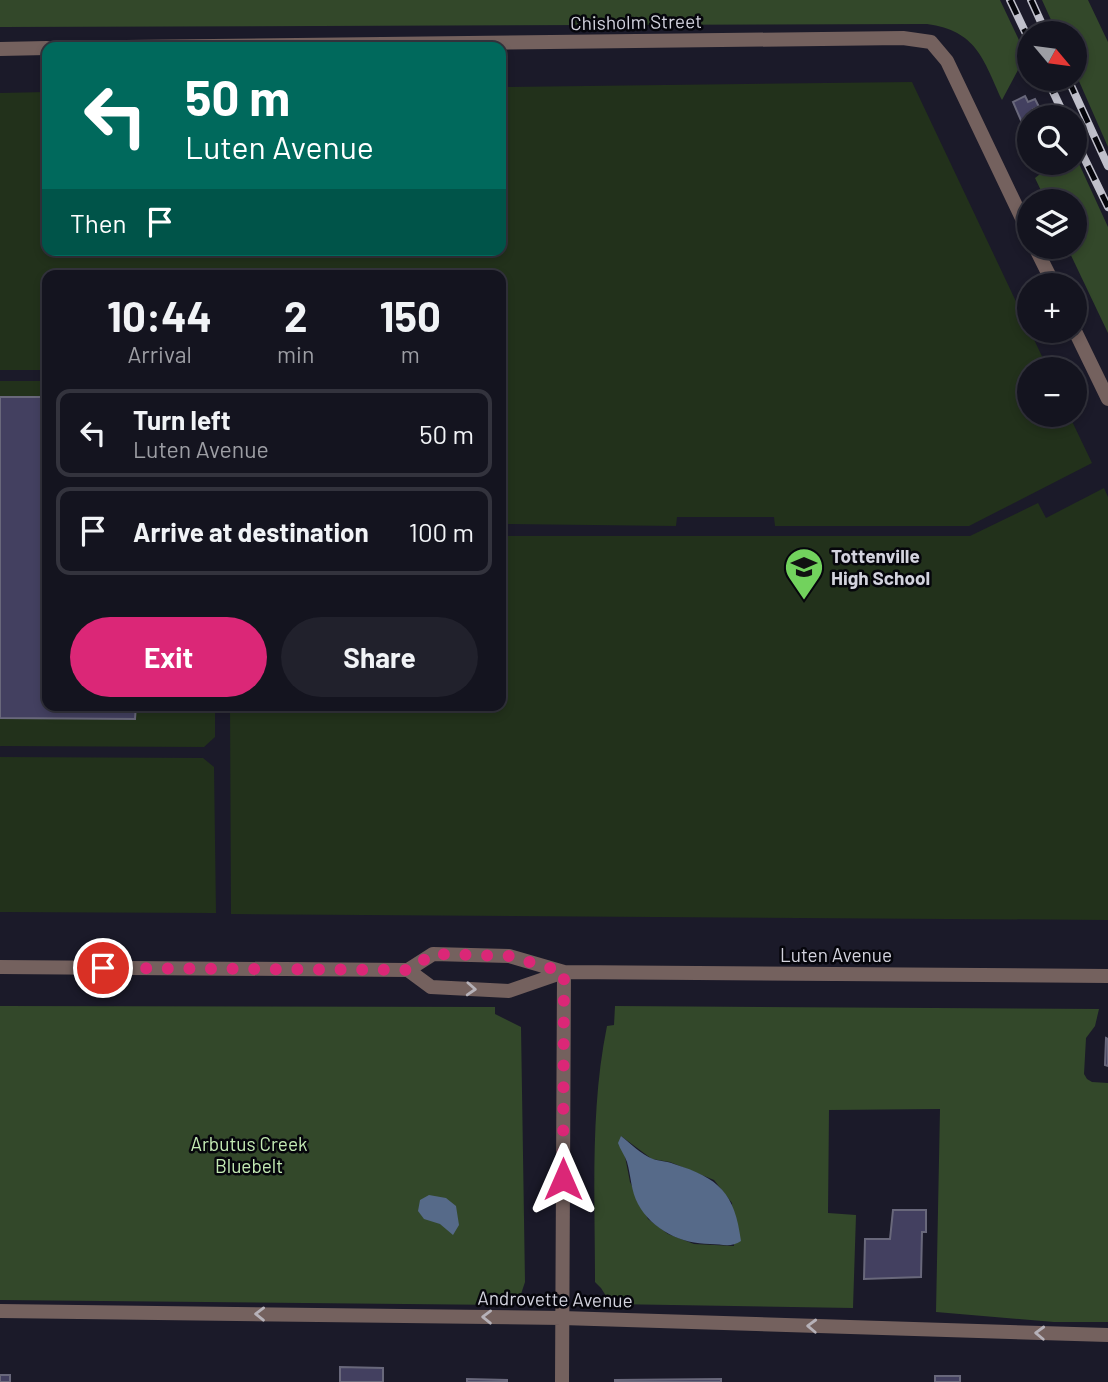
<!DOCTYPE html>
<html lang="en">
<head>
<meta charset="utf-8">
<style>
  body { margin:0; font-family:Barlow,sans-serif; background:#21212c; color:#f1f3f6; height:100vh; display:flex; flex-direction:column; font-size:26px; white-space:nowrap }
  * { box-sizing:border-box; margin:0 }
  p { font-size:23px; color:#9d9ea4 }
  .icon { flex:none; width:38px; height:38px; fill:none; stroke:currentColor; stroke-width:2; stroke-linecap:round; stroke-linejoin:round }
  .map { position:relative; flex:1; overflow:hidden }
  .panel { position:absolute; left:42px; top:270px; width:464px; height:441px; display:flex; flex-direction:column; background:#14141f; border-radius:14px; box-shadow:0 4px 10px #0003,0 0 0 2px #33333d }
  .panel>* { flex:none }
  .top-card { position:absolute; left:42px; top:42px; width:464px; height:214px; border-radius:14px; box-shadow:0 4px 10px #0003,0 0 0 2px #33333d; background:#00695c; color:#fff; overflow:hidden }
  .needle { width:46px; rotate:119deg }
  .controls { position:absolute; left:1017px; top:21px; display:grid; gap:14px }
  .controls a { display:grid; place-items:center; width:70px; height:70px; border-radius:50%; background:#14141f; box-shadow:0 4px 10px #0003,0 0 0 2px #33333d; font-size:35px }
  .pin { position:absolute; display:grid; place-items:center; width:60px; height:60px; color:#fff; margin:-30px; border:4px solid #fff; border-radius:50%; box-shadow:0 2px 7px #0007 }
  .me { position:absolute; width:77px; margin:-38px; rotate:0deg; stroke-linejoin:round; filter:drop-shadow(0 0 5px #0008) }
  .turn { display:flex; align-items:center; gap:24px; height:147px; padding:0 28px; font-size:32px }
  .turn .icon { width:91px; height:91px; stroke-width:2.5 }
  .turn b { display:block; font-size:49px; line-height:60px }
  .then { display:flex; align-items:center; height:66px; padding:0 28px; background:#0003; gap:14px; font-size:26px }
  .eta { display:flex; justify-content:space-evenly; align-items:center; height:119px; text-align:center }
  .eta b { font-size:42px; font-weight:700; line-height:49px }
  .cta { display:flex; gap:14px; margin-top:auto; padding:14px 28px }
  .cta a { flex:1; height:80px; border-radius:42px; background:#db2777; color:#fff; font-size:28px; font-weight:700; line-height:80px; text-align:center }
  .cta a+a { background:#21212c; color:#f1f3f6 }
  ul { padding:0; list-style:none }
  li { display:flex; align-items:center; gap:21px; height:88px; margin:0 14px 10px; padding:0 14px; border:4px solid #33333d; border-radius:14px }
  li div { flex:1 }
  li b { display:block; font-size:26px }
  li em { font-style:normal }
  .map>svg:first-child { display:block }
</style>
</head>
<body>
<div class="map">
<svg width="1108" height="1382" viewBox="0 0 1108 1382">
  <rect width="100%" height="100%" fill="#1b1a29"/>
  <path fill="#22311b" d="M912 82 1048 369H1029V415H1069L1092 463 969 526H775L774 517H677L676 526 501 524 500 275H47V370H0V93L47 92V250H500L501 87Z
    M0 381H47V397H0Z
    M1104 488 1108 497V920L231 914 230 705H500L501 536H970L1038 503 1046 518Z
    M136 705H215V737L204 747 0 746V718L135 719Z
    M0 757 203 758 214 767 216 913 0 912Z"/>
  <path fill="#33482a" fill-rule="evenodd" d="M0 0H1000L1026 55 1002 100C983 59 977 31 927 24L0 27Z
    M1042 0H1088L1108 42V147L1075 72 1074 33H1057Z
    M1075 155 1108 227V333L1067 247H1074V201H1046L1035 178 1054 163H1074Z
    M0 1006 495 1007V1014L521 1027 525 1282 519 1300 506 1305 0 1300Z
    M615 1006 1099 1009 1095 1026 1086 1038 1084 1074 1087 1079 1092 1082 1108 1083V1322H1054L936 1312 940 1109 829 1110 828 1213 856 1215 853 1308 611 1304 601 1288 595 1282C595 1197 590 1109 607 1026L614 1025ZM621 1136 652 1159 670 1162 714 1180 732 1203 734 1246 694 1244 668 1234 648 1219 630 1182Z"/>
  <path fill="#566a89" d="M621 1136C631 1144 641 1154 653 1159 659 1161 667 1161 674 1164 719 1178 735 1193 741 1241 731 1248 722 1244 710 1244 682 1244 652 1230 638 1204 631 1191 631 1176 627 1162 625 1156 620 1149 618 1143Z
    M429 1195 446 1198 456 1206 459 1225 453 1235 440 1224 424 1219 418 1211 420 1200Z"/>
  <path fill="#434060" stroke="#69687b" stroke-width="2" d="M1025 96 1028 102 1035 99 1039 107 1033 109 1036 117H1029V122L1023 125 1013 102Z
    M0 397H47V705H136L135 719 0 718Z
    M1106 1038 1108 1039V1066L1105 1065Z
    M893 1210H926V1232H922L921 1277 864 1279 865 1239H890Z
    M340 1367 383 1368V1382H340Z
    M0 1375H10V1382H0Z
    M935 1376H960V1382H935Z
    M467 1379 507 1380V1382H467Z
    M721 1379V1382H615V1380Z"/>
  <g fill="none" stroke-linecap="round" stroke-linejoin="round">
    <path stroke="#74615e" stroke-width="14" d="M126 47 903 38 931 42 947 61 1029 233
      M0 49 47 48
      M1035 247 1054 285
      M1074 329 1108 399
      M0 967 408 970 433 954 509 956 564 972 1108 976
      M408 970 431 987 509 991 564 972
      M0 1311 562 1318 1108 1335
      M562 1382 564 972"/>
    <g stroke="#c0c0cb" stroke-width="8">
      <path id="rail" d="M1010 0 1029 40
        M1031 0 1046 33
        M1047 79 1065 117
        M1068 79 1108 166
        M1074 137 1108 207"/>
    </g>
    <use href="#rail" stroke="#06060c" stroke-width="5" stroke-dasharray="16" stroke-linecap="butt"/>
  </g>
  <defs><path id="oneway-chevron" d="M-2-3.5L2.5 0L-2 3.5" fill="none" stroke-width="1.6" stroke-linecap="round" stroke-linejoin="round" transform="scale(1.75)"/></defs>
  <g stroke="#b6b1b8">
    <use href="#oneway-chevron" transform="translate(471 989) rotate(3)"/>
    <use href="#oneway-chevron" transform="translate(260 1314) rotate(-179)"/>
    <use href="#oneway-chevron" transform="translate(487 1317) rotate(-179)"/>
    <use href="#oneway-chevron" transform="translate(812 1326) rotate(-178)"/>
    <use href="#oneway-chevron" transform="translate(1040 1333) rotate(-178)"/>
  </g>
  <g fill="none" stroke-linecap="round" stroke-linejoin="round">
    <path stroke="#db2777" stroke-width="12" stroke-dasharray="0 21.6" d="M103 968 408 970 433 954 509 956 564 972 563 1179"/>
  </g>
  <defs>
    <g id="school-pin" transform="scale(2.0125)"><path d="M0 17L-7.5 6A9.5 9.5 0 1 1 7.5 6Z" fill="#72d25d" stroke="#06060c"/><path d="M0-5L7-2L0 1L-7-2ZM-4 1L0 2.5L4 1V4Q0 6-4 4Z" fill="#111"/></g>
  </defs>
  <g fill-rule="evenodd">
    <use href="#school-pin" x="804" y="567"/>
  </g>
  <g text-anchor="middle" stroke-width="5" stroke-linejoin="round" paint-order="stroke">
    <g font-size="19" fill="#d3d3de" stroke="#06060c">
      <text transform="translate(636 22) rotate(-1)" y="7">Chisholm Street</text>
      <text x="836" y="962">Luten Avenue</text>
      <text transform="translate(555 1299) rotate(1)" y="7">Androvette Avenue</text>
    </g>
    <g font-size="19" font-weight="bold" fill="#d3d3de" stroke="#06060c" text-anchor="start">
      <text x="831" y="563">Tottenville<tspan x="831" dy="22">High School</tspan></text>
    </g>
    <g font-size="19" fill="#c4ebb4" stroke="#06060c">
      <text x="249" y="1151">Arbutus Creek<tspan x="249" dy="22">Bluebelt</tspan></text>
    </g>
  </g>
</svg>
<div class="controls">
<a><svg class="needle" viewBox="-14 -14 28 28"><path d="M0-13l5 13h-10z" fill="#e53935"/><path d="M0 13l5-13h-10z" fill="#9d9ea4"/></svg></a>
<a><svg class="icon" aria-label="search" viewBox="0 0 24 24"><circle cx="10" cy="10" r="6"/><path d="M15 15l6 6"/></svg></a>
<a><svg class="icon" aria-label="layers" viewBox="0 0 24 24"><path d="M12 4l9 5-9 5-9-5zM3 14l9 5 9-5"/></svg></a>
<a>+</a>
<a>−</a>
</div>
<div class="pin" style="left:103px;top:968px;background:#d93025"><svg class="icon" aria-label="arrive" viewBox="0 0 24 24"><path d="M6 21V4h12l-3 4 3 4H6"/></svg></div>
<svg class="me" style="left:563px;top:1179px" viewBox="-20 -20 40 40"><path d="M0-17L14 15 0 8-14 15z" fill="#db2777" stroke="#fff" stroke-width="4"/></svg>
<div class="top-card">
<div class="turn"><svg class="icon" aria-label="left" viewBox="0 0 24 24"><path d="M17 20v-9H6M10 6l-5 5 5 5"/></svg><div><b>50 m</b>Luten Avenue</div></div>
<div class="then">Then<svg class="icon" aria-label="arrive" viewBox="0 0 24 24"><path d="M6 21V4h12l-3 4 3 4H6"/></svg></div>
</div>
<section class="panel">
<div class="eta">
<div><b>10:44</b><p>Arrival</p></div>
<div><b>2</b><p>min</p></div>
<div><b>150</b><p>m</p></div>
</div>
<ul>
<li><svg class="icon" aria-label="left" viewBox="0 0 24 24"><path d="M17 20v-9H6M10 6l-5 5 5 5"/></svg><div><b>Turn left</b><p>Luten Avenue</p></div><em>50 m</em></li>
<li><svg class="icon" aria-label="arrive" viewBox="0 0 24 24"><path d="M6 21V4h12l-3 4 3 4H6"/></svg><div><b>Arrive at destination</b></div><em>100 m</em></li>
</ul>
<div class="cta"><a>Exit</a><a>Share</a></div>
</section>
</div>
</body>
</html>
